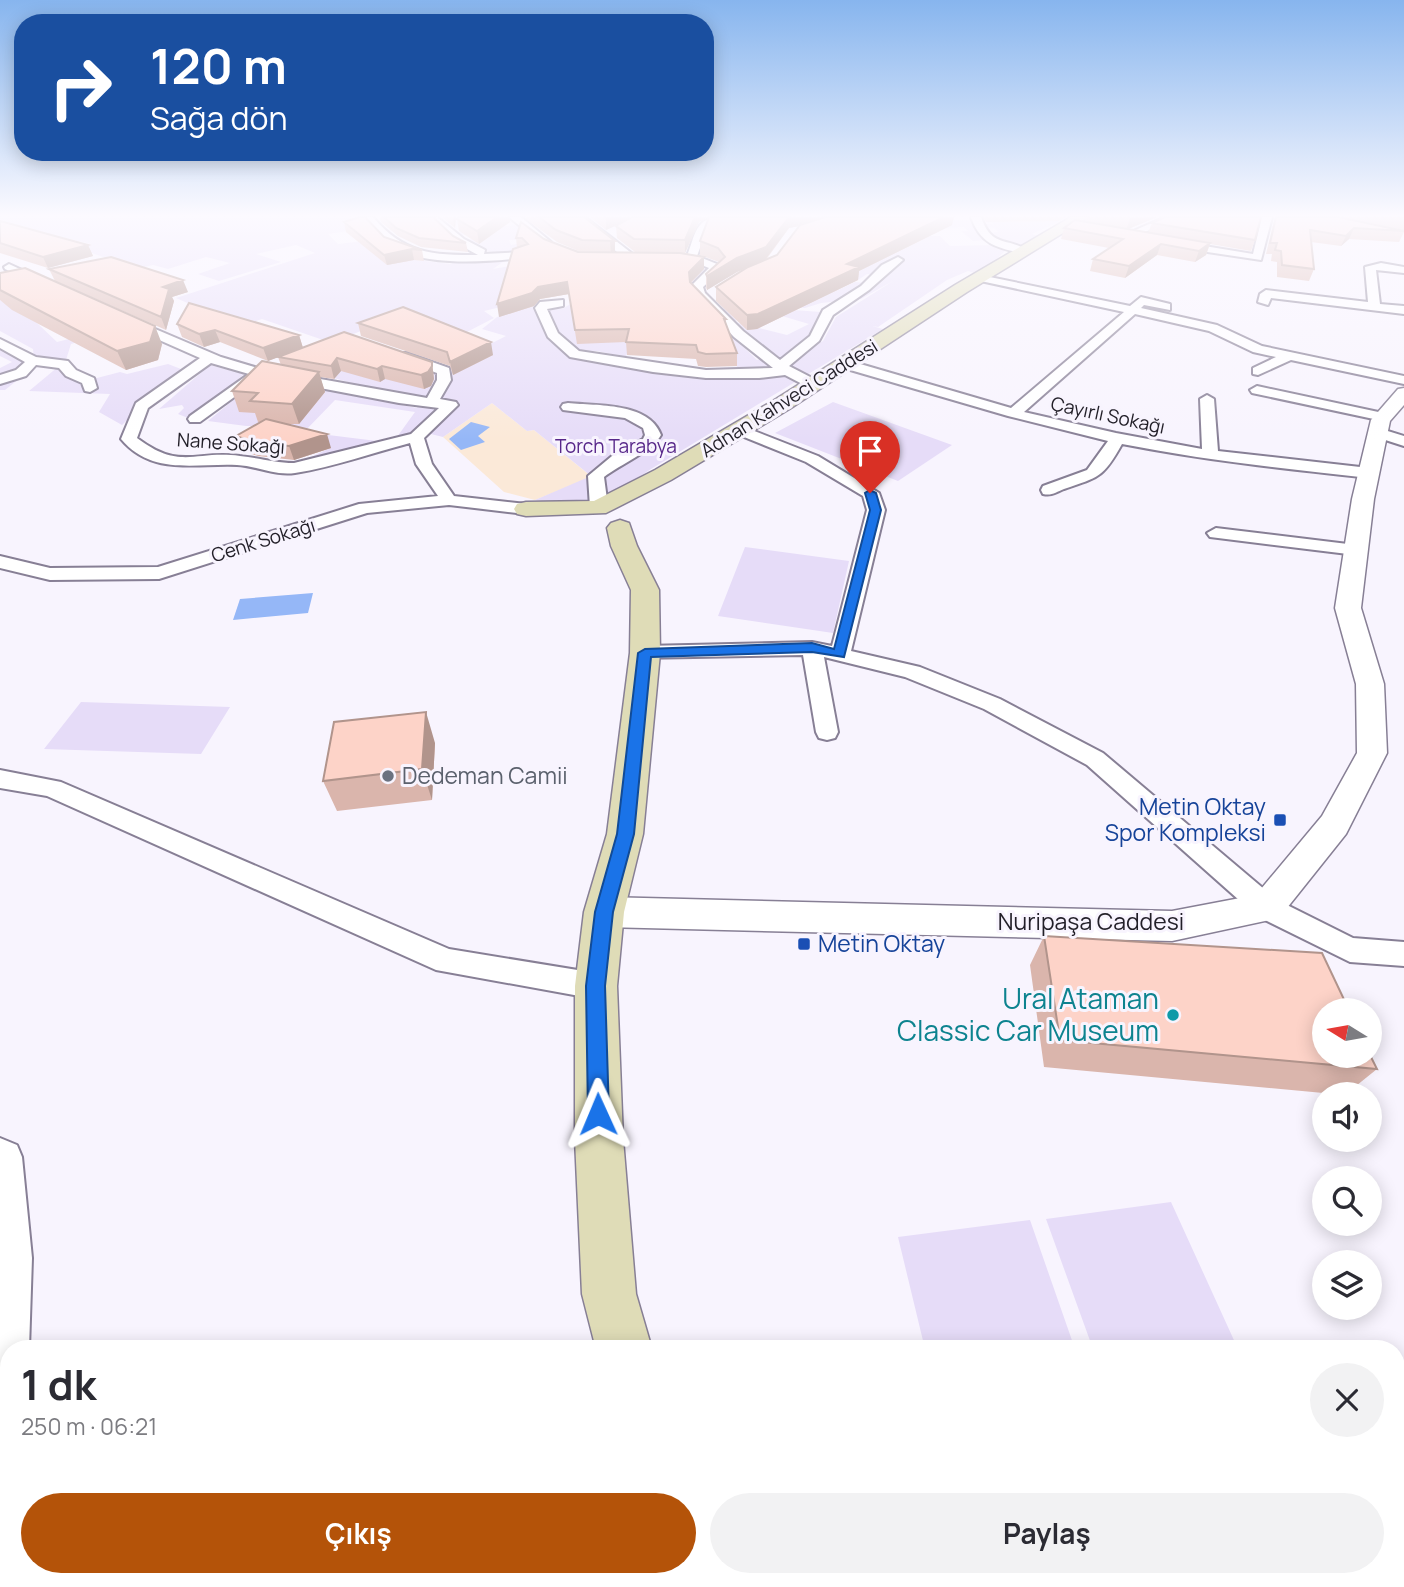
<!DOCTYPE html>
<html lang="tr">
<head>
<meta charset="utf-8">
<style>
  body { margin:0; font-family:Manrope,sans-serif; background:#f2f2f3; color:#2b2b33; height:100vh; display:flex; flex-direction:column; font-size:26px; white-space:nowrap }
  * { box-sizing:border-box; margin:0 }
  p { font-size:23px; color:#7c7c81 }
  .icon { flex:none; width:38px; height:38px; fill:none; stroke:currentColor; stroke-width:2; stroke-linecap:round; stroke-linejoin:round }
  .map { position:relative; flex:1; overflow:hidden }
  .side { position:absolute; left:0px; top:1340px; width:1405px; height:247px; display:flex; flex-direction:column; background:#fff; border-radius:28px 28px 0 0; box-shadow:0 4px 18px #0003 }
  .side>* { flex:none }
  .guide { position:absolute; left:14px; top:14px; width:700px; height:147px; border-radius:28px; box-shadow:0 4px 18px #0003; background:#1a4fa0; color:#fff; overflow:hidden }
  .needle { width:46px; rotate:281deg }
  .controls { position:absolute; left:1312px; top:998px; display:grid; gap:14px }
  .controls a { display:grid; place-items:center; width:70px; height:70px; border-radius:50%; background:#fff; box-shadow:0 4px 18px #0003; font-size:35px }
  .pin { position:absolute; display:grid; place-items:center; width:60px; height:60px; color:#fff; margin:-72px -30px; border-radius:50% 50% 50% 0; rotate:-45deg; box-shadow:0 0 7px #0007 }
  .pin .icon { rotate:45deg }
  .me { position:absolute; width:77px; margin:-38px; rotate:359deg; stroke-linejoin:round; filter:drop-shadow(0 0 5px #0008) }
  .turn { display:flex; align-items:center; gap:24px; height:147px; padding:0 21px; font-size:32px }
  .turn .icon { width:91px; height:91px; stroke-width:2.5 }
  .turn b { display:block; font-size:49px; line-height:60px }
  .round { display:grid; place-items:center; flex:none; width:74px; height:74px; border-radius:37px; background:#f2f2f3 }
  .head { display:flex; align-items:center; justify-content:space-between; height:119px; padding:0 21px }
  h1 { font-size:42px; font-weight:700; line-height:52px }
  .button { display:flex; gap:14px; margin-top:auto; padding:14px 21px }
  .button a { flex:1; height:80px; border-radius:42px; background:#b45309; color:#fff; font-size:28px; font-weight:700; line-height:80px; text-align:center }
  .button a+a { background:#f2f2f3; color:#2b2b33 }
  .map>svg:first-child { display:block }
</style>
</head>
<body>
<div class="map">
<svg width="1404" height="1587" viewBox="0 0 1404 1587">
  <rect width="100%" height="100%" fill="#f8f4fe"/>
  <path fill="#fbe9d8" d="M492 403 527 431 534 430 592 477 535 500 504 492 443 437Z"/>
  <path fill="#e6dcf8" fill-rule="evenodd" d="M0 217H365L373 227 328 234 338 244 372 240 416 260 451 264 461 257 507 259 493 269 527 263 710 266 689 288 711 310 724 309 719 301 752 309 734 322 787 335 809 324 765 311 779 309 821 312 809 341 791 348 804 351 823 341 836 317 893 281 861 299 821 303 805 308 775 306 838 290 855 282 876 284 885 277 867 274 858 280 779 262 787 240 906 217 944 222 970 219 982 237 993 238 989 233 998 232 995 228 984 227 983 224H993L992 220 984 217H993L999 222H1028L1027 217H1069L1032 234 1042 237 1033 243 1007 249 980 275 968 271 947 280 878 327 872 326 883 329 651 469 611 496 566 505 535 500 591 476 534 430 527 431 492 403 443 437 427 433 397 437 415 412 335 400 304 432 385 442 294 465 330 448 296 426H246L208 421 232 401 267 377 417 408 419 402 323 375 329 342 262 319 240 326 176 298 315 253 296 245 256 254 281 262 219 281 198 274 230 263 206 257 168 269 153 265 136 269 81 249 91 244 0 223ZM964 227 968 231H961L973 241 985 240 996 245 950 246 940 236H930L922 229ZM576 276 584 296 562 309 530 304ZM509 305 517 311 497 317 482 329 506 336 451 364 448 370 343 338 402 315 463 334 494 318 484 311ZM733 325 769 356 757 360 733 337H725L737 367 719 368V374L743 377 734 380 674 376 573 351H597L626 357 633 331Z
    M517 225 530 231 520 240H509L511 245 517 244 523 250C497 258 483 250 460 240L478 238 474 233 458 236 454 233C476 228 495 228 517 225Z
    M0 300 37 323 57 342 84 335 91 338 71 344 65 363 85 376 97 378 120 372 127 374 168 364 181 369 122 425 99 412 110 394 29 391 59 366H35L5 390H0V368L12 362 0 356V346L34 358 33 349 0 331Z
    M210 365 244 374 193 420 178 414 184 408 182 405 159 409Z
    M833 402 952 445 898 481 775 433Z
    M745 547 849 561 833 633 718 616Z
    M81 702 230 707 201 754 44 749Z
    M1171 1202 1238 1349H1093L1046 1219Z
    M1030 1220 1075 1349H925L898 1237Z"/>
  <path fill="#95b7f7" d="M471 422 490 427 478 436 485 442 461 450 449 439Z
    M313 593 308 613 233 620 240 599Z"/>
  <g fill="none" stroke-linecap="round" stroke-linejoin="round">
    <g stroke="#877f95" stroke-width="4">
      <path id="minor" d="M362 217H373C404 254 432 255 478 255L456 243 431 220 437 217 464 239 485 250 484 254 522 252 527 255 522 258C484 262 421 267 388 245 378 238 370 227 362 217Z
        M509 217H521L551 242 542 244Z
        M573 217H585L634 255 687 256C695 236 695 217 721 217L708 226 697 256 717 264 722 270 703 287 705 293 743 331 780 360 810 336 823 310 861 286 882 265 898 257 903 260 869 290 833 315 819 341 789 366 818 381V387H808L785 375 759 378H706L653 372 570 357 548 337 535 308 540 302 563 300V306L547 309 558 333 579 351 706 370 773 368 734 337 693 294 691 286 709 268 694 262 627 260Z
        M971 217H981C992 248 1006 237 1027 250L1022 253C997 248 980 244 971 217Z
        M1165 217H1180L1131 238 1122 236Z
        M1262 217H1272L1261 260 1174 247 1169 244 1174 241 1253 254Z
        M1381 263 1404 267V273L1376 270 1380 304 1404 306V314L1271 298 1268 305 1258 302 1260 294 1266 290 1368 302 1365 267Z
        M9 264 50 283 52 285 42 287 5 269 4 267Z
        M980 275 1130 306 1141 297 1170 304V310L1144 305 1141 308 1217 325 1262 346 1404 376V384L1291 360 1258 375 1253 374V368L1276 357 1253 352 1209 331 1135 314 1024 412 1116 433 1202 449 1200 399 1207 395 1214 399 1218 451 1369 468 1377 473 1369 478C1286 469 1203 460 1122 444 1103 478 1099 477 1064 489 1056 492 1052 496 1043 494L1041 490 1043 486 1087 470 1108 441 1008 416 840 367 838 364 845 360 850 361 1011 408 1124 312 976 280V276Z
        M127 317 221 357 258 368 263 366 270 370 427 398 437 380V373L397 359V353H407L449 368 451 380 440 399 456 402 458 405 424 438 432 464 454 496 526 504 535 509 526 514 449 505 367 513 159 579 50 580 0 568V556L50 568 158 567 359 504 438 496 416 464 410 443C372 453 334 467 295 473 275 476 257 466 237 465 195 463 152 476 121 439L136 403 200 358 123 324 121 321ZM211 363 249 374 190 416 188 419 190 422H200L262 377 399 403 439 408 411 434 294 463C275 463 259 458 240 456 194 450 181 471 137 438L148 408Z
        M0 339 36 357 68 361 76 370 94 378 97 388 90 392 85 391 82 383 66 376 59 368 36 365 26 376 0 384V375L16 370 25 362 0 348Z
        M1257 386 1383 413 1390 417 1383 421 1252 393 1250 390Z
        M568 403C597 406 649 402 661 435 651 452 621 464 604 477L608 507 605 511H593L590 507 588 476 612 456 643 439 645 435 643 428 625 418 563 410 561 407 563 404Z
        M739 425 818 456 879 493 885 510 851 651 920 667 1000 699 1103 753 1277 900 1353 938 1404 942V966L1350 962 1257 916 1087 765 984 709 905 677 824 657 838 732 835 738 827 740 819 738 816 732 803 655 638 658 635 653 638 648 645 646 812 642 832 646 867 510 863 496 806 462 734 433 731 430 734 427Z
        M1378 428 1404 436V446L1373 436 1370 433Z
        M1216 528 1356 545 1365 550 1356 555 1210 537 1207 533Z
        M0 770 61 782 449 949 596 973 606 977 611 986 606 995 596 999 436 970 47 796 0 788Z
        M0 1138 17 1145 22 1157 32 1258 29 1349H9V1578H23L22 1587H0Z
        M1404 1546V1587H1308L1311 1578H1396V1548Z"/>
    </g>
    <g stroke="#877f95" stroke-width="3">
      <path id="tertiary" d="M1404 388V405L1390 421 1374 499 1361 608 1384 684 1387 753 1346 834 1279 918 1172 941 604 927 591 922 586 912 591 902 604 897 1172 911 1256 895 1322 816 1357 753 1356 684 1335 608 1352 499 1371 420 1398 389Z"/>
    </g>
    <g stroke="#877f95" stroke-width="3">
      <path id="secondary" d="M1071 217H1089L967 292 791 408 671 480 606 513 526 516 517 514 514 509 517 504 526 502 594 501 655 470 776 399 955 285Z
        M620 520 629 523 637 546 659 590 660 653 643 834 624 912 617 986 623 1139 636 1294 652 1349H596L582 1294 575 1139V986L584 912 607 834 630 653 631 590 611 546 607 528 611 523Z
        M648 1578H712L714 1587H650Z"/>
    </g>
    <use href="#minor" fill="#fff" fill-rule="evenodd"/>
    <use href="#tertiary" fill="#fff" fill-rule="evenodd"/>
    <use href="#secondary" fill="#dfdcb7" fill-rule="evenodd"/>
  </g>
  <path fill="#dab5ac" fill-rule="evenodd" d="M380 217H433L453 236 466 243 468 252 421 247 398 236 381 222Z
    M442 217H456L455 228Z
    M458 217H510V222L479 244 459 231 457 219Z
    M526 217H584L615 241V252H635L617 238 616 226 620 224 606 230 590 217H708L699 222 685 253 704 257V269L691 283 726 319V325L737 353V366L706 367 698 366 696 359 627 355 626 342 577 344 569 294 540 299 534 306 499 317 517 248 516 238 544 239 581 252 557 242 526 219Z
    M709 217H954L952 225 859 271 858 280 757 329 747 330 716 301V287L746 268 737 272 707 290 706 288V274L719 262 700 255V241ZM799 226 777 255 766 260 789 228Z
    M983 217H1066L1058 221 986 222Z
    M1085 217H1157L1128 229 1148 233 1152 223 1255 240 1251 251 1210 244 1206 255 1195 262 1157 255 1125 278 1090 271 1093 259 1109 248 1061 239 1064 228 1084 222Z
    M1275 217H1404V232L1399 242 1349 239 1341 246 1311 242 1314 269 1309 281 1277 277V262L1271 261 1272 254H1266Z
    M0 221 88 245 93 256 48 268 0 253Z
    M344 222 422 250 424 261 414 260 387 265 346 232Z
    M49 269 188 292 172 297 174 301 166 330 55 281Z
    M0 273 162 344 158 360 126 370 12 310 0 300Z
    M358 323 493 355 453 375 450 366 361 336Z
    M177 324 299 335 303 348 432 362 434 379 431 386 424 389 385 379 380 382 341 371 334 379 320 377 325 392 299 424H286L331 448 294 460 258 456 242 451 236 436 261 422H258L255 413 239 412 232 391 281 365 278 357 268 361 220 342 204 347 182 337Z
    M435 743 432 800 337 811 323 781Z
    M1044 936 1377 1069 1346 1094H1334L1044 1067 1030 965Z"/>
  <path fill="#b1948c" d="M454 217H456L455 228 453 220Z
    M497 217H510V222L479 244 477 231Z
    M606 217H634L606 230Z
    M695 217H708L699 222 685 253V240Z
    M789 217H830V220L789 228 765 260 737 272 707 290V276L737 258Z
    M944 217H954L952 225 859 271 858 280 757 329 747 330V315L847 264Z
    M1157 217 1126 230 1130 218Z
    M1354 228 1349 239 1341 246 1346 236Z
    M610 241H615V254L611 255Z
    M1210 243 1206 255 1195 262 1199 251Z
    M1161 244 1157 255 1125 278 1129 266Z
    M88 245 93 256 48 268 43 257Z
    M412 249 414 260 387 265 384 255Z
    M704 257V269L689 284V272Z
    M183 280 188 292 172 297 174 301 166 330 161 317 163 287Z
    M567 282 569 294 540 299 534 306 499 317 497 304 538 287Z
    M155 326 162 344 158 360 126 370 117 351Z
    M215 330 220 342 204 347 199 334Z
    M299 335 303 348 268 361 263 348Z
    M491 342 493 355 453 375 450 362Z
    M337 358 341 371 334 379 331 366Z
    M432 362 434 379 431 386 424 389 421 375Z
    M382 366 385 379 380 382 377 369Z
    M319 372 325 392 299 424 292 404Z
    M327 434 331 448 294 460 289 446Z
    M426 712 435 743 432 800 422 769Z"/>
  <path fill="#fdd3c8" stroke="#b1948c" stroke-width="2" d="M360 217H365L384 237 422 250 412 249 384 255 344 222Z
    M384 217H433L453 236 466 243 419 238 396 228Z
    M458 217H497L477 231 457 219Z
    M539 217H584L615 241 582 240 556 230Z
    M632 217H695L685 240 634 239 616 226Z
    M709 217H789L766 247 737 258 707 276 706 274 725 257 718 248 700 241Z
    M825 217H944L847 264 859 267 758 314 747 315 716 287 748 267 777 255 800 225Z
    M1165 217H1261L1255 240 1152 223Z
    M1276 217H1338L1404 231 1354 228 1346 236 1310 230 1314 269 1282 265 1281 251 1275 250 1277 243H1270Z
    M1075 220 1210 243 1199 251 1161 244 1129 266 1093 259 1123 239 1064 228Z
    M0 221 88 245 43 257 0 243Z
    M521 222 544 239 578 252 680 253 704 257 689 272 690 282 726 319H724L737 353 706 354 698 352 696 345 626 342 629 329 575 330 567 282 538 287 532 293 497 304 513 249 528 244 522 238H516Z
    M111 257 183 280 163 287 169 289 161 317 49 269Z
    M25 268 155 326 150 342 117 351 0 290V273Z
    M189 303 299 335 263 348 215 330 199 334 177 324Z
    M403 307 491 342 450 362 447 352 358 323Z
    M344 332 432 362V366L428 372 421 375 382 366 377 369 337 358 331 366 278 357Z
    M262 361 319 372 292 404 250 401 258 393 232 391Z
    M266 419 327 434 289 446 253 442 236 436Z
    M426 712 422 769 323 781 334 722Z
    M1044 936 1322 953 1349 1010H1325V1055H1370L1377 1069 1060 1040Z"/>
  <linearGradient id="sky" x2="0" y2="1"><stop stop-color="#87b5ee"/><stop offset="0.49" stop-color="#fcfaff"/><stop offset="1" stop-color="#fcfaff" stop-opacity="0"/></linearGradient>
  <rect width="1404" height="440" fill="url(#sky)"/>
  <path fill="#1a73e8" stroke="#114b97" stroke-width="2" d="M870 490 876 493 881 510 844 657 812 652 651 657 634 834 613 912 605 986 609 1114 606 1121 598 1124 591 1121 588 1114 586 986 595 912 617 834 638 653 645 649 812 643 834 649 870 510 865 493Z"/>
  <circle fill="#6b7280" stroke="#f8f4fe" stroke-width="2.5" cx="388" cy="776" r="7"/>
  <g fill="#1a4fb4" stroke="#f8f4fe" stroke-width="2.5">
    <rect x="1273" y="813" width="14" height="14" rx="3.5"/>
    <rect x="797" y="937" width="14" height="14" rx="3.5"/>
  </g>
  <circle fill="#0f9aa8" stroke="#f8f4fe" stroke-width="2.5" cx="1173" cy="1015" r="7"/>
  <g text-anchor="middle" stroke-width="6" stroke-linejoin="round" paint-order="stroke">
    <g font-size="19" fill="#221f28" stroke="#f8f4fe">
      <text transform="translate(789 398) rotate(-32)" y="7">Adnan Kahveci Caddesi</text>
      <text transform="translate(1108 415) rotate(12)" y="7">Çayırlı Sokağı</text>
      <text transform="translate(231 443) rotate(4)" y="7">Nane Sokağı</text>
      <text transform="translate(263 540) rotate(-17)" y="7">Cenk Sokağı</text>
    </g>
    <g font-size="19" fill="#58288a" stroke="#f8f4fe">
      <text x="616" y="453">Torch Tarabya</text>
    </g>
    <g font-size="23" fill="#5b616d" stroke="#f8f4fe" text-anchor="start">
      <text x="402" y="784">Dedeman Camii</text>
    </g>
    <g font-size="23" fill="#164399" stroke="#f8f4fe" text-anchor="end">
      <text x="1266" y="815">Metin Oktay<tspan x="1266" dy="26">Spor Kompleksi</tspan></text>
      <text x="818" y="952" text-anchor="start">Metin Oktay</text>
    </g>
    <g font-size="23" fill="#221f28" stroke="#f8f4fe">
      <text x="1091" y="930">Nuripaşa Caddesi</text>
    </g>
    <g font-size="28" fill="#0d838f" stroke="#f8f4fe" text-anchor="end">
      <text x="1159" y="1009">Ural Ataman<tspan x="1159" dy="32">Classic Car Museum</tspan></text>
    </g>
  </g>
</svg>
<div class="controls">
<a><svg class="needle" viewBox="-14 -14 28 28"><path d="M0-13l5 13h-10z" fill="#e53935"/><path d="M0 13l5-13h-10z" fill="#7c7c81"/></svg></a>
<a><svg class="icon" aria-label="sound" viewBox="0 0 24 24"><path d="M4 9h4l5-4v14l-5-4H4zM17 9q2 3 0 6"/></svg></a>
<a><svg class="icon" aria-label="search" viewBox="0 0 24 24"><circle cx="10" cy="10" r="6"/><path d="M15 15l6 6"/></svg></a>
<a><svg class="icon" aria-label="layers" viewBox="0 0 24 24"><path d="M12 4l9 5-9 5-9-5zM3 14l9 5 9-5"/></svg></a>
</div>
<div class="pin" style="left:870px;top:493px;background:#d93025"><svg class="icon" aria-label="arrive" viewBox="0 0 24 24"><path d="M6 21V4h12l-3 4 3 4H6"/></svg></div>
<svg class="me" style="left:598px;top:1114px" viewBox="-20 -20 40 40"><path d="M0-17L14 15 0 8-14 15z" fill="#1a73e8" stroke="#fff" stroke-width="4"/></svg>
<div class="guide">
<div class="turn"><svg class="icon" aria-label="right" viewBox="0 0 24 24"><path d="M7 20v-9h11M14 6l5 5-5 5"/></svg><div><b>120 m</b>Sağa dön</div></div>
</div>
<section class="side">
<div class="head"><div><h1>1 dk</h1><p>250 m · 06:21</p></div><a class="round"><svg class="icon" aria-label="close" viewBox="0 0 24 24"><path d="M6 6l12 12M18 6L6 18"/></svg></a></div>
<div class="button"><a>Çıkış</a><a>Paylaş</a></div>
</section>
</div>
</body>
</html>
